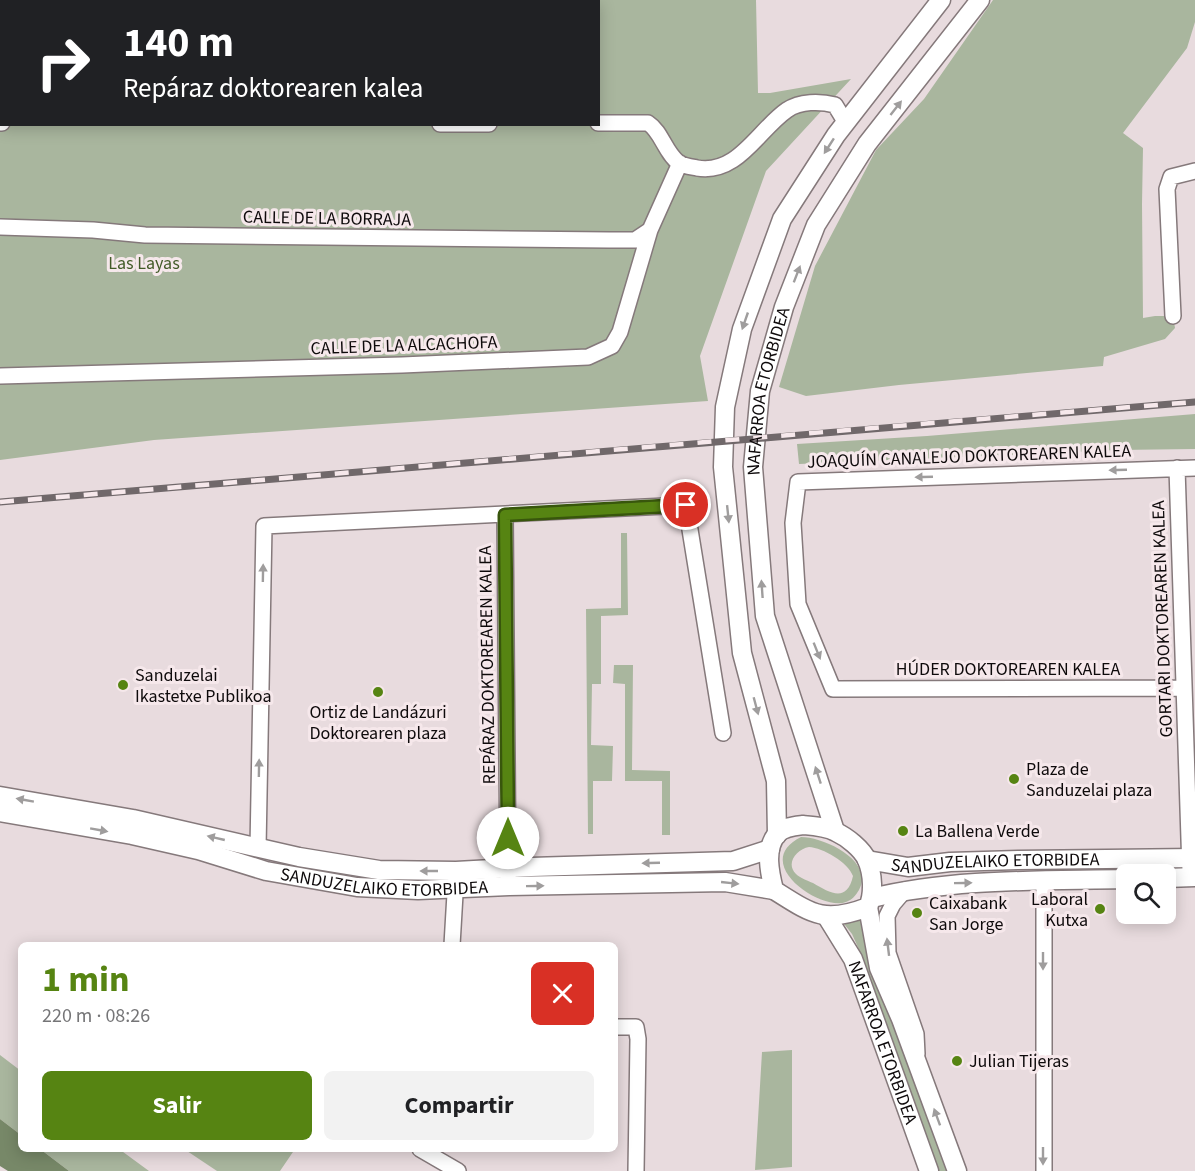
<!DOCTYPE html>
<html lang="es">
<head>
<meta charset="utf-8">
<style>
  body { margin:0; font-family:"Source Sans 3",sans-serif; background:#f2f2f2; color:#202124; height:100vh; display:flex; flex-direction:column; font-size:22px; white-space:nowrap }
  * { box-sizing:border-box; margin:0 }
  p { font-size:20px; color:#757577 }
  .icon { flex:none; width:33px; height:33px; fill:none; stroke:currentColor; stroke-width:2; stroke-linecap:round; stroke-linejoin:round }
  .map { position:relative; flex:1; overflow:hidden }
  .sheet { position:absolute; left:18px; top:942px; width:600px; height:210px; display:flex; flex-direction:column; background:#fff; border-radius:9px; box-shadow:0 3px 15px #0003 }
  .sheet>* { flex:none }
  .hud { position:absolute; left:0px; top:0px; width:600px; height:126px; box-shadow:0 3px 15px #0003; background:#202124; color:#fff; overflow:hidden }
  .buttons { position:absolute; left:1116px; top:864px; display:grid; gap:12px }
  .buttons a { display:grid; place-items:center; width:60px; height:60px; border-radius:9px; background:#fff; box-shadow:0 3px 15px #0003; font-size:30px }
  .pin { position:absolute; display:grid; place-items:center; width:51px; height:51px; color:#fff; margin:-26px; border:3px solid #fff; border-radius:50%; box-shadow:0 2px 6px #0007 }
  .me { position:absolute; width:66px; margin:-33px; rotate:0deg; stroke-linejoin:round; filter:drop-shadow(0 0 4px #0008) }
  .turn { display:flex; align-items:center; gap:21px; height:126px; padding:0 24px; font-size:27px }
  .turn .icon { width:78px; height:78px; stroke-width:2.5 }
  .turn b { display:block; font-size:42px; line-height:51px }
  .round { display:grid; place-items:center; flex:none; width:63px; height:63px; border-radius:9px; background:#f2f2f2 }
  .head { display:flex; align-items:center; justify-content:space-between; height:102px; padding:0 24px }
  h1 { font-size:36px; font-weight:700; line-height:45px; color:#568412 }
  .primary-button { display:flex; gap:12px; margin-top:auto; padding:12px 24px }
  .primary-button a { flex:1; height:69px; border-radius:9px; background:#568412; color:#fff; font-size:24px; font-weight:700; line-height:69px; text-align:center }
  .primary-button a+a { background:#f2f2f2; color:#202124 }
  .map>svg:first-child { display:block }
</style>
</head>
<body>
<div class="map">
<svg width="1195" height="1171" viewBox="0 0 1195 1171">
  <rect width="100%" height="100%" fill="#e8dbde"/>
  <path fill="#a9b69e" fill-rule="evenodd" d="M0 0 55 1 2 2V124H598V2L256 0H756L758 93H770L851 79 766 171 700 356 708 401 154 440 0 460Z
    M993 0H1195V22L1187 48 1123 133 1143 148 1142 204 1143 318 1155 316H1173L1175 328 1165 339 1104 357 1103 366 899 385 806 396 779 387 815 266 876 150 924 99Z
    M1195 414V449L1118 450 799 464 797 444 927 436Z
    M621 533H627L628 615 601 616V684H592L591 745 613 746 612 781H593V834H588L586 609 621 608Z
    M614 665H633L632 770 670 771V835H662V781H625V684L613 683Z
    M801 837C824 837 875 861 859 890 856 895 852 900 846 902 822 912 749 863 801 837ZM809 847C823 848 848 862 853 876 847 903 830 893 813 883 808 881 800 878 796 874 785 863 797 849 809 847Z
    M866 913 951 1171H938L861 954 852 934 841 920Z
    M792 1050V1167L755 1170 762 1052Z
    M0 1055 21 1071V1135L0 1119Z
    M40 1149H119L149 1171H69Z
    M184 1149H295L280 1171H217Z"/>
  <path fill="#778868" d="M0 1119 21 1135V1149H40L69 1171H8L0 1166Z"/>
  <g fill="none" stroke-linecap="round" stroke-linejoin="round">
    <g stroke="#85797b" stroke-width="18">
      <path id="minor" d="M0 123H2
        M598 123H648C662 132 665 153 679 163 684 166 692 167 697 168 738 175 758 130 787 110 800 101 820 101 835 105L846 123
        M440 124H489
        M0 227 93 230 145 235 609 240H635L650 230
        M1173 316 1167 189 1171 177 1195 171
        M0 376 402 365 588 357 612 346 620 332 650 230 680 163
        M1177 468 1190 870
        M505 515 508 878
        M1184 688 833 689 798 604 793 523 798 482 1195 468
        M258 848 264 526 686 505 723 733
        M1044 881V1171
        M905 890 893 904 887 916 888 953 916 1034 917 1054
        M452 945 456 877
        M615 1027H636L638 1039 636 1171
        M420 1149 458 1171"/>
    </g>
    <g stroke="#85797b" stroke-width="21">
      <g id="major">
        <path d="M0 796 133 819 299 857 379 870 456 871 531 867 733 861 770 849"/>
        <path id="s1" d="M0 812 132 835 198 850 266 871 357 887 418 890 509 886 725 882 774 890"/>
        <path d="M803 825C814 826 827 827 836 832 847 837 862 849 867 860 873 874 874 894 868 907 824 924 812 914 774 890 770 874 764 849 777 834 783 827 795 826 803 825Z"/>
        <path id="s2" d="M835 831 765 616 753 467 760 391 784 307 816 225 867 144 980 0"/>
        <path d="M777 835 776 781 742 653 723 467 725 407 742 329 782 219 836 135 941 0"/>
        <path id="s3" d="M867 860 908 867 950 862 1018 860 1195 858"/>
        <path d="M1166 878 1195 877"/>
        <path d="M872 898C955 878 1041 881 1126 879"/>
        <path d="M868 907 879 968 901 1019 957 1171"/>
        <path id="s4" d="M827 917 853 959 929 1171"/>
      </g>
    </g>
    <use href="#minor" stroke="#fff" stroke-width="15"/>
    <use href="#major" stroke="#fff" stroke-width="18"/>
    <g stroke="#70686a" stroke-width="7">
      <path id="rail" d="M0 502C398 469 796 433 1195 402"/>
    </g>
    <use href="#rail" stroke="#f6e8eb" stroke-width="4.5" stroke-dasharray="14" stroke-linecap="butt"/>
  </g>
  <defs><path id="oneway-solid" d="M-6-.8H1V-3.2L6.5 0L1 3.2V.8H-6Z" transform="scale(1.5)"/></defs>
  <g fill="#9f9d9d">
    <use href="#oneway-solid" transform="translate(896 108) rotate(-52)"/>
    <use href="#oneway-solid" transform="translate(829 146) rotate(123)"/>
    <use href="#oneway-solid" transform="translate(797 274) rotate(-69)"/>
    <use href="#oneway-solid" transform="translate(745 321) rotate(109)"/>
    <use href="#oneway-solid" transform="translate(1118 470) rotate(178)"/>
    <use href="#oneway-solid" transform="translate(924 477) rotate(178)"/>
    <use href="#oneway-solid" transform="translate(728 514) rotate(84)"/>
    <use href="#oneway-solid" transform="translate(263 573) rotate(-89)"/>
    <use href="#oneway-solid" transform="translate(762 589) rotate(-94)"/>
    <use href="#oneway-solid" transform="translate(817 651) rotate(68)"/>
    <use href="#oneway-solid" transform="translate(756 706) rotate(75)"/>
    <use href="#oneway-solid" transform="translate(259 768) rotate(-89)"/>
    <use href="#oneway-solid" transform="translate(818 775) rotate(-108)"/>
    <use href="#oneway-solid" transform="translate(25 800) rotate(-170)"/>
    <use href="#oneway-solid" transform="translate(99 830) rotate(10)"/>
    <use href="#oneway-solid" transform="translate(216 838) rotate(-167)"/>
    <use href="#oneway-solid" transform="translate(651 863) rotate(178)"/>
    <use href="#oneway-solid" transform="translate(429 871) rotate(-180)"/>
    <use href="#oneway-solid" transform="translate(730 883) rotate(6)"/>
    <use href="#oneway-solid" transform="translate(963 883) rotate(-1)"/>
    <use href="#oneway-solid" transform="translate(535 886) rotate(-1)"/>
    <use href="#oneway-solid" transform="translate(888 947) rotate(-97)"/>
    <use href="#oneway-solid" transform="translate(1043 961) rotate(90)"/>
    <use href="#oneway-solid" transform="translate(937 1117) rotate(-110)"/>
    <use href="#oneway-solid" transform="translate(1043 1156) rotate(90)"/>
  </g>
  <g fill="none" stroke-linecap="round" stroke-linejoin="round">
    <g stroke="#38560c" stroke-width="15">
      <path id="route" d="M508 838 505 515 686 505"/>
    </g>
    <use href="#route" stroke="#568412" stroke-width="10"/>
  </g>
  <g fill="#568412" stroke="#f6e8eb" stroke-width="2">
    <circle cx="123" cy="685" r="6"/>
    <circle cx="378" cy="692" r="6"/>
    <circle cx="1014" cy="779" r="6"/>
    <circle cx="903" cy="831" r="6"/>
    <circle cx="1100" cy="909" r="6"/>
    <circle cx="917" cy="913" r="6"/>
    <circle cx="957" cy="1061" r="6"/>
  </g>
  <g text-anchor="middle" stroke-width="6" stroke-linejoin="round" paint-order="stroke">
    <g font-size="18" fill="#0e0a0b" stroke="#f6e8eb">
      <text transform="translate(327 218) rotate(1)" y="6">CALLE DE LA BORRAJA</text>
      <text transform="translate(404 345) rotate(-2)" y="6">CALLE DE LA ALCACHOFA</text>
      <text dy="6" stroke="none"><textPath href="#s2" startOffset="453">NAFARROA ETORBIDEA</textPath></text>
      <text transform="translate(969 456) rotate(-2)" y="6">JOAQUÍN CANALEJO DOKTOREAREN KALEA</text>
      <text transform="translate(1162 619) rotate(-92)" y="6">GORTARI DOKTOREAREN KALEA</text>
      <text transform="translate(487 665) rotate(-91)" y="6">REPÁRAZ DOKTOREAREN KALEA</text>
      <text x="1008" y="675">HÚDER DOKTOREAREN KALEA</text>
      <text dy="6" stroke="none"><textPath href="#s3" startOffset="129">SANDUZELAIKO ETORBIDEA</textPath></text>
      <text dy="6" stroke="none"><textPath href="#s1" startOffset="392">SANDUZELAIKO ETORBIDEA</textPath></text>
      <text dy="6" stroke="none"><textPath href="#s4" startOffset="138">NAFARROA ETORBIDEA</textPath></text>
    </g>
    <g font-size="18" fill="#435b28" stroke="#f6e8eb">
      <text x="144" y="269">Las Layas</text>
    </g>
    <g font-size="18" fill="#0e0a0b" stroke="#f6e8eb" text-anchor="start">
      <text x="135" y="681">Sanduzelai<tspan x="135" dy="21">Ikastetxe Publikoa</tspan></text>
      <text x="378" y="718" text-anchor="middle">Ortiz de Landázuri<tspan x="378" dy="21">Doktorearen plaza</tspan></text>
      <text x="1026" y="775">Plaza de<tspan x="1026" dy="21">Sanduzelai plaza</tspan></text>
      <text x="915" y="837">La Ballena Verde</text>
      <text x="1088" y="905" text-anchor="end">Laboral<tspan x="1088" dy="21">Kutxa</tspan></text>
      <text x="929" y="909">Caixabank<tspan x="929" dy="21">San Jorge</tspan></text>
      <text x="969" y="1067">Julian Tijeras</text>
    </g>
  </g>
</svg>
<div class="buttons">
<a><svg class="icon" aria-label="search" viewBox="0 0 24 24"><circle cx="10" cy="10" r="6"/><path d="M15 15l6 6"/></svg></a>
</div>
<div class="pin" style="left:686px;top:505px;background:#d93025"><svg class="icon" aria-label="arrive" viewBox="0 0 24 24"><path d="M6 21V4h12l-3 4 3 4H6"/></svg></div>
<svg class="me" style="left:508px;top:838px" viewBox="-20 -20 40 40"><circle r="19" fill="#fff"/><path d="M0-13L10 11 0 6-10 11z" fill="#568412"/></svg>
<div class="hud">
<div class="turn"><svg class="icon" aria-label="right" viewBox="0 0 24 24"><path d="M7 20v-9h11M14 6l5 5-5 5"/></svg><div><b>140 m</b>Repáraz doktorearen kalea</div></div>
</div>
<section class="sheet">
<div class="head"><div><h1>1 min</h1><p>220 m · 08:26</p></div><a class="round" style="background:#d93025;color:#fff"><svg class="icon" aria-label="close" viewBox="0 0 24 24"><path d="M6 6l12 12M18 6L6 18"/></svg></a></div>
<div class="primary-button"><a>Salir</a><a>Compartir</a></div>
</section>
</div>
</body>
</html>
